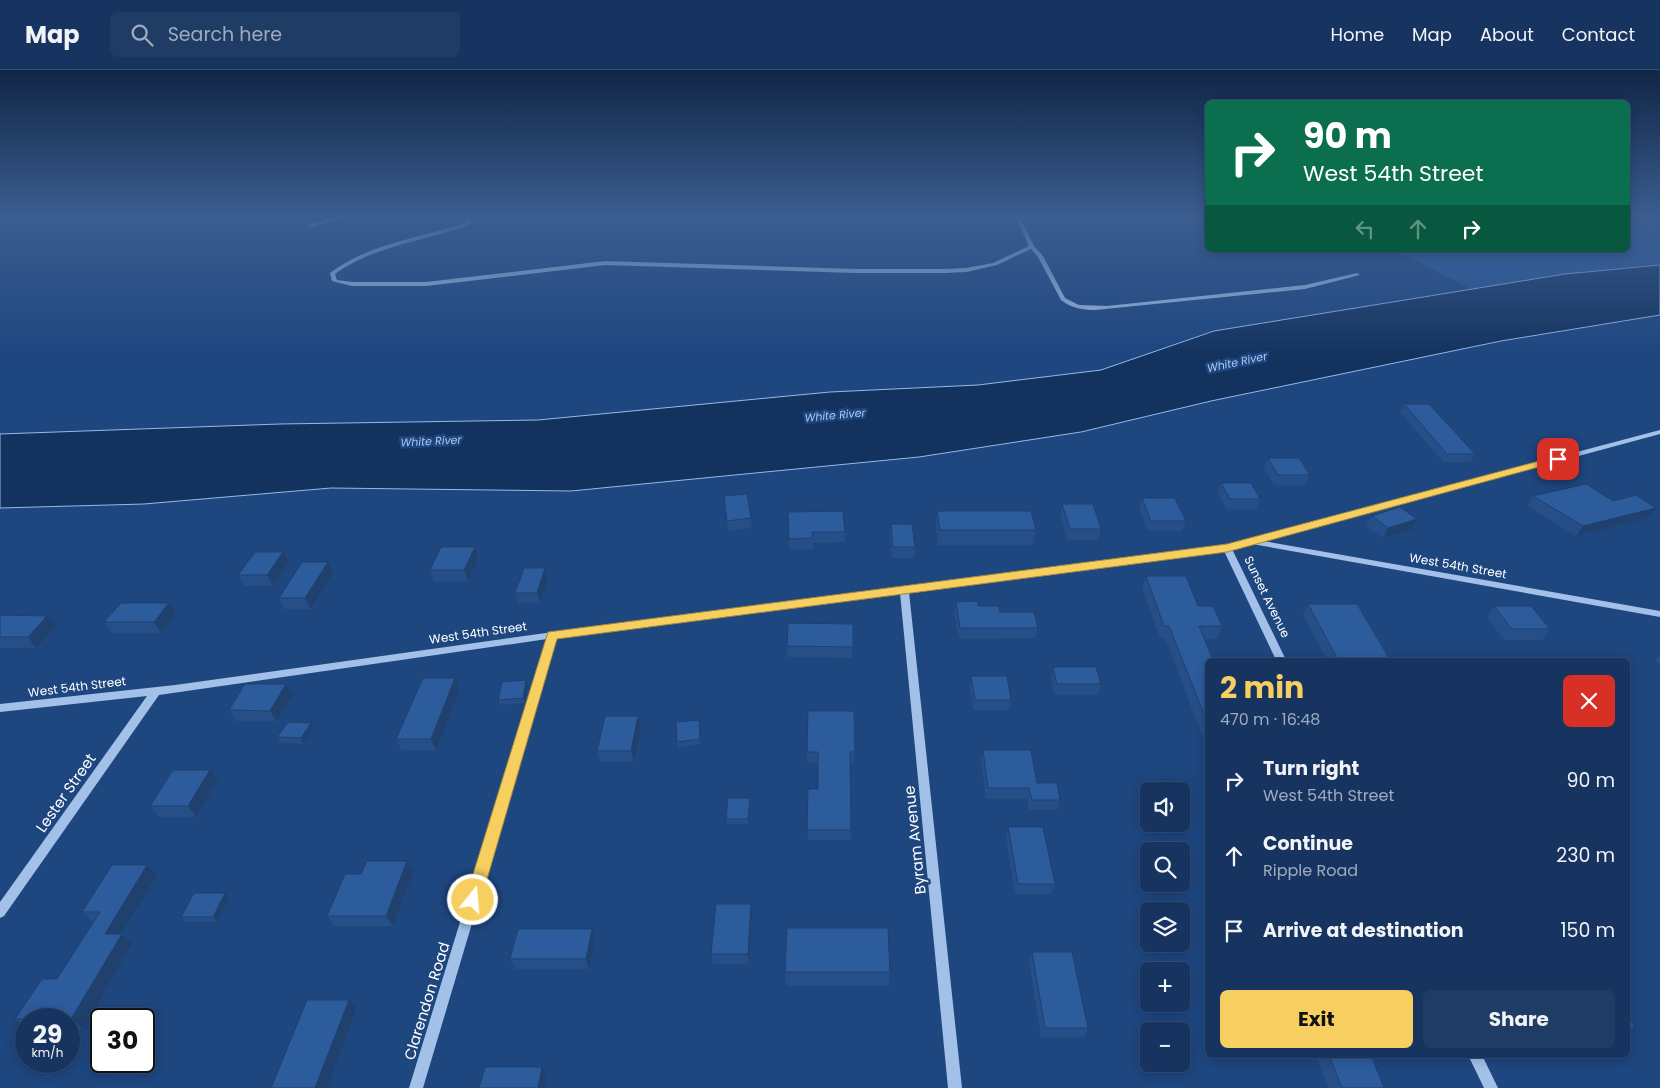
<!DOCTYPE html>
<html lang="en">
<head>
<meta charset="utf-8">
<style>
  body { margin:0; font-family:Poppins,sans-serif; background:#1f3c65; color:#f1f3f6; height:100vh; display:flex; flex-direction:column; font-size:19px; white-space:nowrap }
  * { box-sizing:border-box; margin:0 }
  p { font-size:16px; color:#9eaabd }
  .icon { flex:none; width:28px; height:28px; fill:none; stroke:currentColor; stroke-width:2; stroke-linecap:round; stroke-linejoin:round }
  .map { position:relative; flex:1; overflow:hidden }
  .details { position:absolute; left:1205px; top:588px; width:425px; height:400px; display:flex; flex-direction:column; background:#16345f; border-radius:8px; box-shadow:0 2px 12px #0003,0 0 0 1px #354f74 }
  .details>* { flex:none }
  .guide { position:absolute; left:1205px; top:30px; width:425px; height:152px; border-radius:8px; box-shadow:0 2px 12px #0003,0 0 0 1px #354f74; background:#0b6e4f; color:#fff; overflow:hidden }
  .tools { position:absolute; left:1140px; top:712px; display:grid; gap:10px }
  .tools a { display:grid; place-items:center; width:50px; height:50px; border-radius:8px; background:#16345f; box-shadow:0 2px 12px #0003,0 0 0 1px #354f74; font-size:25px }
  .speed { position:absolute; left:15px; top:938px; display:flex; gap:10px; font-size:25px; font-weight:700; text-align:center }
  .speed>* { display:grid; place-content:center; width:65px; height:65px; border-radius:50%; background:#16345f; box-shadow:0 2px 12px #0003,0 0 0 1px #354f74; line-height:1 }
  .speed small { font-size:12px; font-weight:400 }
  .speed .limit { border:2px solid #111; border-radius:8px; background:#fff; color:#111 }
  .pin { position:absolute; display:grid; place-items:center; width:42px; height:42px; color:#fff; margin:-21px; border-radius:10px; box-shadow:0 2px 8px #0006 }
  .me { position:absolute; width:55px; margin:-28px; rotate:17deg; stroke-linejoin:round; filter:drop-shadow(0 0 4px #0008) }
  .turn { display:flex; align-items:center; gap:18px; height:105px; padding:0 15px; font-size:22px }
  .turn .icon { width:65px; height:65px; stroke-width:2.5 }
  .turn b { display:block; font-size:35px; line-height:42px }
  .lanes { display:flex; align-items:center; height:48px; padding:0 15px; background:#0003; justify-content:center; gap:25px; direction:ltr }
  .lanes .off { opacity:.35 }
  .round { display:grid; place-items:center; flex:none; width:52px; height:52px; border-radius:8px; background:#1f3c65 }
  .summary { display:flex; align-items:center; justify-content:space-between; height:85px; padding:0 15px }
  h1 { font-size:30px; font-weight:700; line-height:38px; color:#f7cf60 }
  .primary-button { display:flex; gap:10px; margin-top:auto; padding:10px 15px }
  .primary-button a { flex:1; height:58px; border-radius:8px; background:#f7cf60; color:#111; font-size:20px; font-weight:700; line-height:58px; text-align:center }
  .primary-button a+a { background:#1f3c65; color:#f1f3f6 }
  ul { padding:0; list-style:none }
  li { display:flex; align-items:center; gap:15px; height:75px; padding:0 15px }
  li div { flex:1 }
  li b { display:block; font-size:19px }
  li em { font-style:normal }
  header { display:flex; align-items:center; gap:30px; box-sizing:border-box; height:70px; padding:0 25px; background:#16345f; border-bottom:1px solid #354f74 }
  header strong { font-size:24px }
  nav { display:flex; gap:28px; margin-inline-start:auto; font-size:18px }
  .search { width:350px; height:45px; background:#1f3c65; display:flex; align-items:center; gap:12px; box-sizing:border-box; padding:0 18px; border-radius:8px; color:#9eaabd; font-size:19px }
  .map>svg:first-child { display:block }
</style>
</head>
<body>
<header>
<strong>Map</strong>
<div class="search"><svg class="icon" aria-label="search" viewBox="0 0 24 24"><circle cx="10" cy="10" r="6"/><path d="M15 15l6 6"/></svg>Search here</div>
<nav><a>Home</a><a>Map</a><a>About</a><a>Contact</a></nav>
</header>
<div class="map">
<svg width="1660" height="1018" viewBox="0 0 1660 1018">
  <rect width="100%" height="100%" fill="#1e467f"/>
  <path fill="#275798" d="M1628 145H1660V195L1565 204 1471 219 1395 180H1628Z"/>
  <path fill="#14325e" stroke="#95baea" d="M1660 195V245L1501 271 1211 331 1081 362 919 387 571 421 331 418 144 434 0 438V364L280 354 538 350 830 322 978 315 1101 300 1214 261 1565 204Z"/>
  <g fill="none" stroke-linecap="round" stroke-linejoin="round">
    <path fill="#a2c0e8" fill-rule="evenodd" d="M346 145H352L310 157 307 155Z
      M464 145H469L471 147 470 154C457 160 442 163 429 167 396 176 362 184 335 204L337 210 352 212H426L605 191 856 199H946L966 198 993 193 1029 176 1015 145H1019L1034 176 1043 186 1065 228 1079 235 1107 236 1305 215 1357 203 1360 205 1305 219 1095 240C1083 240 1071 238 1061 230L1038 187 1031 179 997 195 966 202 946 203H856L605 195 426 216H352L332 211 330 203C367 175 416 168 460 155L466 152V148Z
      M1660 360V364L1263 471 1660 541V547L1252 474 1232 479 1286 590H1276L1224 481 909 522 962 1018H948L900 523 557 568 423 1018H409L547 569 159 625 4 846 0 848V832L147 626 0 642V634L175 615 553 562 1227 475Z
      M1468 985H1482L1498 1018H1484Z"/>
  </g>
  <path fill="#274f87" d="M1404 334 1475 384 1470 392H1443L1400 342Z
    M1268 388 1310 405 1305 415H1274L1264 398Z
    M1221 413 1260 429 1256 439H1226L1218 423Z
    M724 426 751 448 752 458 728 461Z
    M1533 426 1613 431 1648 448 1576 466 1527 436Z
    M1142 428 1186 451 1182 461H1148L1139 438Z
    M1062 434 1101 459 1098 470H1067L1060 445Z
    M937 441 1036 460 1033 475H938L936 457Z
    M788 442 845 462V472L813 473V479H789Z
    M1372 446 1417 449 1412 459 1383 468 1366 456Z
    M891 454 915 477 914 488H892L890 464Z
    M475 477 478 487 468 511H434L430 500Z
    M283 482 289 492 273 516H244L238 505Z
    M545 498 548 509 540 533H518L515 523Z
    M333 503 311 539H284L279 528Z
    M1146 506 1198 536 1222 556 1217 569H1204L1208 590V681L1165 568H1160L1142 518Z
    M956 532 978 536 1000 542 1038 558 1035 568 959 569 954 542Z
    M1308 534 1389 588 1388 590H1327L1303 545Z
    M1494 536 1550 559 1542 570H1504L1487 547Z
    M176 543 161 563H112L104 552Z
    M0 545 56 556 36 578H0Z
    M853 554 852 588 787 587V576Z
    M1660 584V595L1655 590Z
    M1053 597 1101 614 1098 625H1055L1051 608Z
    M971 606 1011 630 1009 640H973L970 616Z
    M286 614 293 625 277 651H236L229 640Z
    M528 616 525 633 500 635 498 630Z
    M460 619 436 680H401L396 669Z
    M638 646 641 657 634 692H600L597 681Z
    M311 653 314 658 304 674 281 673 277 667Z
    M699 655 701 674 678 677 677 672Z
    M983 680 1037 713 1060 730 1057 740H1029L1027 729H986L981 691Z
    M807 682H855L854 693H850L851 770H808L807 760 818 719V693H807Z
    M210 700 218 710 196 747H159L150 736Z
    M750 728V733L749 754H727L726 749Z
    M1008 757 1055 814 1051 824H1015L1006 767Z
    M407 791 413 802 393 856H334L327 846 361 804Z
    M147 795 157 805 121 864 132 874 83 959H69V949H26V957L15 949 57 909 93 852 82 842Z
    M225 823 229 828 217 852H186L181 847Z
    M752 844 749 894H713L711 884Z
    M592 859 595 869 589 899H515L510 889Z
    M1032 882 1088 958 1084 967H1041L1029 892Z
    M785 902H890L889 916H786Z
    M1628 946 1635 957 1628 962Z
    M1316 985H1371L1384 1018H1328Z"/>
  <path fill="#20406e" d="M1656 438 1648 448 1576 466 1583 456Z
    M1417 449 1412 459 1383 468 1388 458Z
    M475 477 478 487 468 511 464 500Z
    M283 482 289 492 273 516 267 505Z
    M328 492 333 503 311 539 305 528Z
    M545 498 548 509 540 533 537 523Z
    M169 533 176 543 161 563 154 552Z
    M47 546 56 556 36 578 28 567Z
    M455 608 460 619 436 680 431 669Z
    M526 610 528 616 525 633 523 628Z
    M286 614 293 625 277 651 270 641Z
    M638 646 641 657 634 692 631 681Z
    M311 653 314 658 304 674 301 668Z
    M210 700 218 710 196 747 188 736Z
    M750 728V733L749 754 748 749Z
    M407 791 413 802 393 856 386 846Z
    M147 795 157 805 115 874 105 864Z
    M225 823 229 828 217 852 213 847Z
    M751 834 752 844 749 894 748 884Z
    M592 859 595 869 589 899 586 889Z
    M122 864 132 874 83 959 71 949Z
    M349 930 356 939 327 1018H315Z
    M542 997 547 1005 544 1018H538Z"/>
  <path fill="#2d5c9d" stroke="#20406e" d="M1404 334H1429L1475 384H1447Z
    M1268 388H1299L1310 405H1278Z
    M1221 413H1251L1260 429H1230Z
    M1586 414 1613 431 1636 425 1656 438 1583 456 1533 426Z
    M747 424 751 448 727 451 724 426Z
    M1142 428H1175L1186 451H1151Z
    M1062 434H1093L1101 459H1070Z
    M1400 437 1417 449 1388 458 1372 446Z
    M843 441 845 462H812L813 468 789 469 788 442Z
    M937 441H1031L1036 460H940Z
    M891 454H912L915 477H893Z
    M441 477H475L464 500H430Z
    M255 482H283L267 505H238Z
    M302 492H328L305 528H279Z
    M524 498H545L537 523H515Z
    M1146 506H1186L1198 536H1213L1222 556H1199L1213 590H1208V654L1169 556H1164Z
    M978 531V536H999L1000 542H1034L1038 558H960L956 532Z
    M121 533H169L154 552H104Z
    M1308 534H1357L1389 588H1337Z
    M1494 536H1531L1550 559H1512Z
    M0 545 47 546 28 567H0Z
    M788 553 853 554V577L787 576Z
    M1053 597H1096L1101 614H1057Z
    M971 606H1007L1011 630H975Z
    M423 608H455L431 669H396Z
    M526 610 523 628 498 630 502 612Z
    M245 614H286L270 641 229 640Z
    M808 641H854L855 682H850L851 760H807L808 719H818V682H807Z
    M605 646H638L631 681H597Z
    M699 650 700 669 677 672 676 652Z
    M288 652 311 653 301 668 277 667Z
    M983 680H1031L1037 713H1057L1060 730H1032L1029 718H988Z
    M173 700H210L188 736H150Z
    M728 728H750L748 749H726Z
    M1008 757H1043L1055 814H1018Z
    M367 791H407L386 846H327L345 804H361Z
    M112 795H147L105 864H122L71 949H15L42 909H57L100 842H82Z
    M194 823H225L213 847H181Z
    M716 834H751L748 884H711Z
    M787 858H888L890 902H785Z
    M518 859H592L586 889H510Z
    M1032 882H1072L1088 958H1045Z
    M307 930H349L315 1018H271Z
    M1628 946 1635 957H1628Z
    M1329 985H1371L1384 1018H1342Z
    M485 997H542L538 1018H479Z"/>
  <linearGradient id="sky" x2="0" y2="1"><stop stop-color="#102646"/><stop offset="0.51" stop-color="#3b5d90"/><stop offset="1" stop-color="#3b5d90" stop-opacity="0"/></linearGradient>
  <rect width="1660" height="287" fill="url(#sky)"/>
  <path fill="#f7cf60" stroke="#a1873e" d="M1558 386 1562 389 1561 391 1227 482 557 569 481 830 478 835 473 837 467 835 465 830 548 562 1227 474Z"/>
  <g text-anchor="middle" stroke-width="5" stroke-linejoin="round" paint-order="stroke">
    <g font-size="11" font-style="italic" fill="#adcaf0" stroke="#1e467f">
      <text transform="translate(1237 292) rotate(-12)" y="4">White River</text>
      <text transform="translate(835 345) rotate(-5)" y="4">White River</text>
      <text transform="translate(431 371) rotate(-3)" y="4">White River</text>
    </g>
    <g font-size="12" fill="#fff" stroke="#1e467f">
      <text transform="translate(1458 496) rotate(10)" y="4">West 54th Street</text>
      <text transform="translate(1267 527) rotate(64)" y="4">Sunset Avenue</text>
      <text transform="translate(478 563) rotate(-8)" y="4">West 54th Street</text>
      <text transform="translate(77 617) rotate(-7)" y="4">West 54th Street</text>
    </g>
    <g font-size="15" fill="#fff" stroke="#1e467f">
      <text transform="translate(66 723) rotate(-55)" y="5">Lester Street</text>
      <text transform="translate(915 770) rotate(-96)" y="5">Byram Avenue</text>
      <text transform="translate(427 931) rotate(-73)" y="5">Clarendon Road</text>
    </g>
  </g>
</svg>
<div class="tools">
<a><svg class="icon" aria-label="sound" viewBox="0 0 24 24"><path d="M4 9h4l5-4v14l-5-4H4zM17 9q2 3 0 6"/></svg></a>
<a><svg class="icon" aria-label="search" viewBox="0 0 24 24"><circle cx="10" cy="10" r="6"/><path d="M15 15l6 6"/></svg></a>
<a><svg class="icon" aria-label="layers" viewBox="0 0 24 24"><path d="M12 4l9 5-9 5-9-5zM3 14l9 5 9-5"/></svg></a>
<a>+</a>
<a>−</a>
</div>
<div class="speed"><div>29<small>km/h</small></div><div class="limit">30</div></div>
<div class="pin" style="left:1558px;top:389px;background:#d93025"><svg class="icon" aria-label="arrive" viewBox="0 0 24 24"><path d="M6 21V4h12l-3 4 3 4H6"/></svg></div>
<svg class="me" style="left:473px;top:830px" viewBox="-20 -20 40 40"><circle r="17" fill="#f7cf60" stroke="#fff" stroke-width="3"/><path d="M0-11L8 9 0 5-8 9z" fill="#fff"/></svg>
<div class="guide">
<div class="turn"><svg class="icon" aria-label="right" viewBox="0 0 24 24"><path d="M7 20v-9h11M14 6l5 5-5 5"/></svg><div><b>90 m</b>West 54th Street</div></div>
<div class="lanes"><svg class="icon off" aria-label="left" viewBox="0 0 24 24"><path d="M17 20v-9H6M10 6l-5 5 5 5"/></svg><svg class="icon off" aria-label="ahead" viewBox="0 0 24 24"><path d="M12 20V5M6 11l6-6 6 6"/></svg><svg class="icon" aria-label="right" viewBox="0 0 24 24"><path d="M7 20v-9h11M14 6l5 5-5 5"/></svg></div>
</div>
<section class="details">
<div class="summary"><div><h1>2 min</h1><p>470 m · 16:48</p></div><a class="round" style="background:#d93025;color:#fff"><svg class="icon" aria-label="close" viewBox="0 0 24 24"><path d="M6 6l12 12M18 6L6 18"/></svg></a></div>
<ul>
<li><svg class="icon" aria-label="right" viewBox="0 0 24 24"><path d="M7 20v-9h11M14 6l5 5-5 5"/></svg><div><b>Turn right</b><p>West 54th Street</p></div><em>90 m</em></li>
<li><svg class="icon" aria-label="ahead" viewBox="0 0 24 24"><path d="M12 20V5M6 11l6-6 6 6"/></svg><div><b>Continue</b><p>Ripple Road</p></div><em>230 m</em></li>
<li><svg class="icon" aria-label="arrive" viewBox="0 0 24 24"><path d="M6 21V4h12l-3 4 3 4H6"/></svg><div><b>Arrive at destination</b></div><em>150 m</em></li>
</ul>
<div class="primary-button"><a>Exit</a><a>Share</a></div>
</section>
</div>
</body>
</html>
